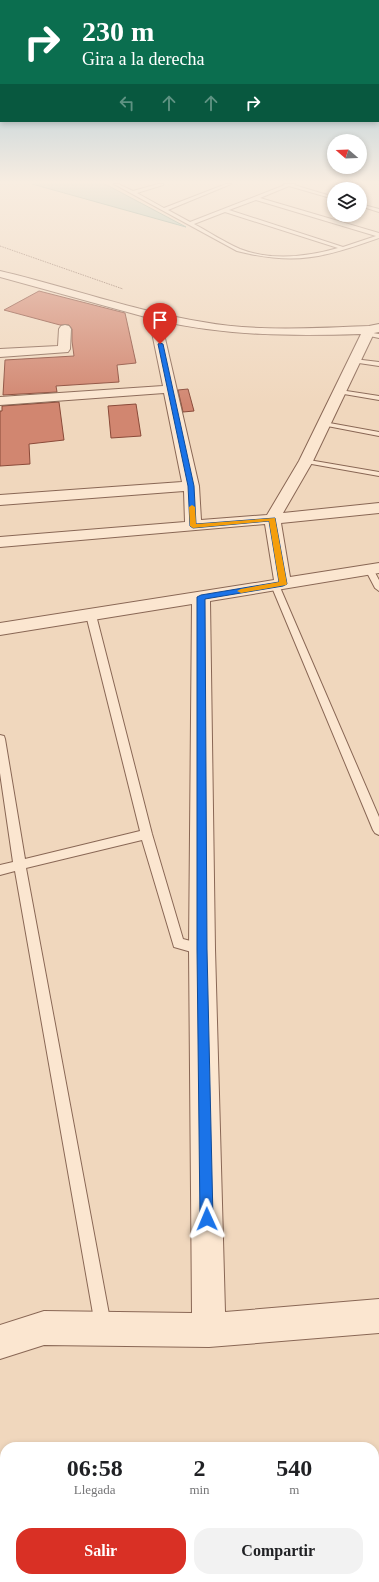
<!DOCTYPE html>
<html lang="es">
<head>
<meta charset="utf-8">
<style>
  body { margin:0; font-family:"Times New Roman",serif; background:#f2f2f2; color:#202124; height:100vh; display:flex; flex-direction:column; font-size:15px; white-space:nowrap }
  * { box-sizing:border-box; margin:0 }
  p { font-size:13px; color:#757577 }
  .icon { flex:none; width:22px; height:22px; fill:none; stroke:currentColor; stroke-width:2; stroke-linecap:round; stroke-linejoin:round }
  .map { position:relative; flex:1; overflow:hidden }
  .panel { position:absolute; left:0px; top:1442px; width:379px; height:140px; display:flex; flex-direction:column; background:#fff; border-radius:16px 16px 0 0; box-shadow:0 2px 6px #0003 }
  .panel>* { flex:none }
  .top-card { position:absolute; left:0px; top:0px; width:379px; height:122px; box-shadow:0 2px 6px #0003; background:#0b6e4f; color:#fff; overflow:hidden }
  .needle { width:26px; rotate:289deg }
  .buttons { position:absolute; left:327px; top:134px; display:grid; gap:8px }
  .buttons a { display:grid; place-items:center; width:40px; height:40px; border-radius:50%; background:#fff; box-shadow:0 2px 6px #0003; font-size:20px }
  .pin { position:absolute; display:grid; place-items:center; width:34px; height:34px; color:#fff; margin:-41px -17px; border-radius:50% 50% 50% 0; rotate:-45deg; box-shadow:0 0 4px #0007 }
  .pin .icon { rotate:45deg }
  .me { position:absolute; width:44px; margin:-22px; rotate:359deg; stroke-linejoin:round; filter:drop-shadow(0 0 3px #0008) }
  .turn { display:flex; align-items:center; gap:14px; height:84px; padding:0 16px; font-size:18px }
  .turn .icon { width:52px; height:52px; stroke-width:2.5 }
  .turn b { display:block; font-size:28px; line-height:34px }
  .lanes { display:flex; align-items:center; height:38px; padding:0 16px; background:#0003; justify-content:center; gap:20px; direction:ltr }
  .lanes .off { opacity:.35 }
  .eta { display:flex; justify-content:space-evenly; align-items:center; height:68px; text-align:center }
  .eta b { font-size:24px; font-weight:700; line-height:28px }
  .cta { display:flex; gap:8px; margin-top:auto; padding:8px 16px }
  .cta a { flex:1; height:46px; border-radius:16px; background:#d93025; color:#fff; font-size:16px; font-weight:700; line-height:46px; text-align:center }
  .cta a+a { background:#f2f2f2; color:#202124 }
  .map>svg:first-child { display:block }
</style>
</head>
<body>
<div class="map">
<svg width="379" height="1582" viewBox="0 0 379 1582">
  <rect width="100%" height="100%" fill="#f0d7bd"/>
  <path fill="#a1c1b1" stroke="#688f7e" d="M32 184H105L186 227Z"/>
  <path fill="#d18670" stroke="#8a4a39" d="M39 291 125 313 136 363 117 365 119 382 56 386 57 392 3 395 5 360 74 356 72 341V329L69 325H60L4 310Z
    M188 389 194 411 183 412 178 390Z
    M59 402 64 440 29 444 30 464 0 466V411H2V406Z
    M136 404 141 436 111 438 108 406Z"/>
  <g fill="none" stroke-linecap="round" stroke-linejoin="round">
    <g stroke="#896755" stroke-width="2">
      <path id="lane" d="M114 184H118L133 191 158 184H163V185L137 193 164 208 226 184H231L168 210 190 222 285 185 283 184H295L294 185 334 197V199L289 186 260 198 379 233V238C325 257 296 266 237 251ZM256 200 376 236 343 247 229 210ZM225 212 338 248C307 257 271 261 240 249 224 242 209 232 194 224Z
        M360 204 379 209V212L360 206Z
        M367 332 379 334V338L365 335V333Z
        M354 359 379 362V366L352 362V360Z
        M340 390 379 396V400L338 393V391Z
        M324 422 379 432V436L322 425V423Z
        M303 459 379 472V476L306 463H303Z
        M369 566 372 567 379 580V591L375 588 365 569Z
        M275 582 279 585 379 817V835L375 833 373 830 271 585Z
        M91 612 96 615 152 834 183 939 206 945 208 949 206 953 202 955 174 947 142 840 26 868 111 1325 109 1331 103 1333 97 1331 95 1325 15 871 0 875V865L13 862 0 773V735L4 736 5 739 25 859 140 831 86 615Z"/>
    </g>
    <g stroke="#896755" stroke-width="2">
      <path id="street" d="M0 271C68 287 134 311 203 322 257 332 314 328 369 326L379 324V332L374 333 313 461 283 513 379 503V513L281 523 290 577 379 563V573L210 601 215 949 225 1312 379 1299V1333L209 1347 44 1345 0 1359V1325L44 1311 192 1313 189 949 192 604 0 635V623L274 580 265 524 0 547V537L185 522 184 491 0 505V495L182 482 164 393 0 405V397L163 386 149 318 0 277ZM161 321C228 336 293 336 361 334L299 461 267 515 201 520 199 486Z
        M65 325 69 326 71 329 70 349 68 352 0 357V349L58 346 59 329 61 326Z"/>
    </g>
    <path stroke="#896755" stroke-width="1" stroke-dasharray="1.5 1" stroke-linecap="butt" d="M0 246 123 289"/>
    <path stroke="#896755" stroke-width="4" stroke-dasharray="4.5 3" stroke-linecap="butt" d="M374 1505 379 1502
      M0 1555 5 1554"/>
    <use href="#lane" fill="#fbe6d0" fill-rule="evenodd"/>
    <use href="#street" fill="#fbe6d0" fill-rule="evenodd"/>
  </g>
  <linearGradient id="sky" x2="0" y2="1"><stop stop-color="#8bb9d2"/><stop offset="0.45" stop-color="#f8ede1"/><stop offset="1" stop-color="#f8ede1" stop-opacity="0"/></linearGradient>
  <rect width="379" height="405" fill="url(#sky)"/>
  <path fill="#1a73e8" stroke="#114b97" d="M160 343 163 344 194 486 196 524 275 518 287 584 283 586 205 599 207 949 213 1219 211 1223 207 1225 202 1223 200 1219 197 949V597L201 595 279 582 269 521 193 528 190 526 188 486 158 344Z"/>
  <path fill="#f59e0b" d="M192 505 195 507 196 524 275 518 287 584 286 585 241 593 237 591 241 589 279 582 269 521 193 528 190 526 189 507Z"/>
</svg>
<div class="buttons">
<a><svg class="needle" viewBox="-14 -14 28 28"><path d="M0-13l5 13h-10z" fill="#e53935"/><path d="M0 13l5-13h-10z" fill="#757577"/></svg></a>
<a><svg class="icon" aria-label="layers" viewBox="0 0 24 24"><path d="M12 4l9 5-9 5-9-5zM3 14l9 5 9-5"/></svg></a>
</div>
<div class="pin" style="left:160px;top:344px;background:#d93025"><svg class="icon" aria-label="arrive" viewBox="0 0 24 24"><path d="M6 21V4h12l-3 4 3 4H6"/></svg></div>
<svg class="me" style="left:207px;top:1219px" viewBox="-20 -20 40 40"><path d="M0-17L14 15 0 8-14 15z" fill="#1a73e8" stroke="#fff" stroke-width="4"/></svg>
<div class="top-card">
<div class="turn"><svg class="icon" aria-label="right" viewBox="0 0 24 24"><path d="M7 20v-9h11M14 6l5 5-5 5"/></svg><div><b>230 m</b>Gira a la derecha</div></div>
<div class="lanes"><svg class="icon off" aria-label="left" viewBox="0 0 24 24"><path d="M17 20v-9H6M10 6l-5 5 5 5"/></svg><svg class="icon off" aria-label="ahead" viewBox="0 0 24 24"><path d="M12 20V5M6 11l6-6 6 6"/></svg><svg class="icon off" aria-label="ahead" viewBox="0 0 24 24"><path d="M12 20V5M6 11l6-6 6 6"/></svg><svg class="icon" aria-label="right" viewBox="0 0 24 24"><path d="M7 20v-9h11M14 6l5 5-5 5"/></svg></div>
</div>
<section class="panel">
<div class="eta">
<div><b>06:58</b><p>Llegada</p></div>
<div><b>2</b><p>min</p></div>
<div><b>540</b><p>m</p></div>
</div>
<div class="cta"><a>Salir</a><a>Compartir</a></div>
</section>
</div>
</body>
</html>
